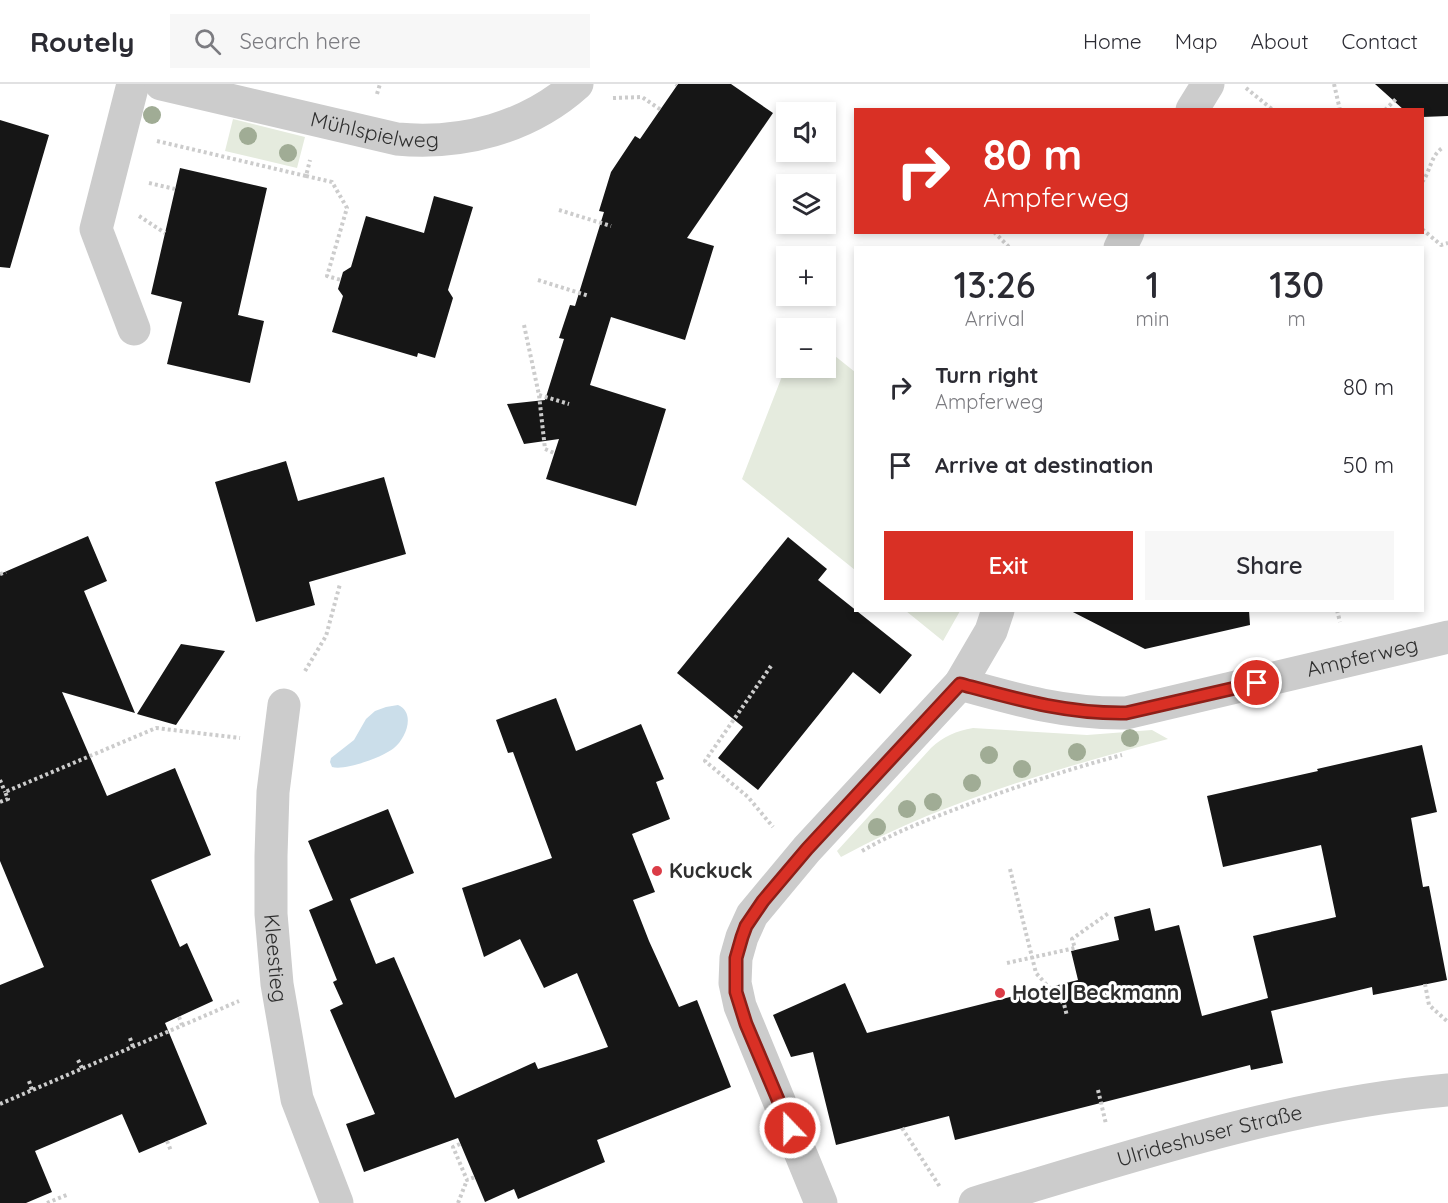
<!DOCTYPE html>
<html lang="en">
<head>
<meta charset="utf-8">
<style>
  body { margin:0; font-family:Quicksand,sans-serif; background:#f7f7f7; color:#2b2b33; height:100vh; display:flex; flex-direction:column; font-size:22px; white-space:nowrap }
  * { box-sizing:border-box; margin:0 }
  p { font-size:20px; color:#7c7c81 }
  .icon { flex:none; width:33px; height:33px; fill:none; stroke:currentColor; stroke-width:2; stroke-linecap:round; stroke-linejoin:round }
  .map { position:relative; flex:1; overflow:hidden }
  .panel { position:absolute; left:854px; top:162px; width:570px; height:366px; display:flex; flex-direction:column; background:#fff; border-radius:0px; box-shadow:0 3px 9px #0003 }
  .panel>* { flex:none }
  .hud { position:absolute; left:854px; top:24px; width:570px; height:126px; border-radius:0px; box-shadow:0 3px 9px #0003; background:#d93025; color:#fff; overflow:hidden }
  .controls { position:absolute; left:776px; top:18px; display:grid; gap:12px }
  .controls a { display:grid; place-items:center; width:60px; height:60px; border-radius:0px; background:#fff; box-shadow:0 3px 9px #0003; font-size:30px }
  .pin { position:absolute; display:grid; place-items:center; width:51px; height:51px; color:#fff; margin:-26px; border:3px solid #fff; border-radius:50%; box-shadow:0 2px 6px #0007 }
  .me { position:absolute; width:66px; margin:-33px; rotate:338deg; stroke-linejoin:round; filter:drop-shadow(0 0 4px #0008) }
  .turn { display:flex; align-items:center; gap:21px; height:126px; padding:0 30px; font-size:27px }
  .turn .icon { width:78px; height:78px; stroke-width:2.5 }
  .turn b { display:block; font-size:42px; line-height:51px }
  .eta { display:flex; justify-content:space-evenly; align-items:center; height:102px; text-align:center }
  .eta b { font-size:36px; font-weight:600; line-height:42px }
  .cta { display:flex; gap:12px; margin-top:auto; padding:12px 30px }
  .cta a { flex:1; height:69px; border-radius:0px; background:#d93025; color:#fff; font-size:24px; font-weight:600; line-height:69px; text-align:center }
  .cta a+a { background:#f7f7f7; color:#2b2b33 }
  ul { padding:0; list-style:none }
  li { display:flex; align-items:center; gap:18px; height:78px; padding:0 30px }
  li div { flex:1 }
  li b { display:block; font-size:22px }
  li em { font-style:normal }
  header { display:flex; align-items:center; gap:36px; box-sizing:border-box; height:84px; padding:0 30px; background:#fff; border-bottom:2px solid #e1e1e2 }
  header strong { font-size:28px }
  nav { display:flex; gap:33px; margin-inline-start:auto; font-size:21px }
  .search { width:420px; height:54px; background:#f7f7f7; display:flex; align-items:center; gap:15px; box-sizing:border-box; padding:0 21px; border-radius:0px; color:#7c7c81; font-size:22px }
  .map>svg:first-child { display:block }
</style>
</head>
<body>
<header>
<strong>Routely</strong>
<div class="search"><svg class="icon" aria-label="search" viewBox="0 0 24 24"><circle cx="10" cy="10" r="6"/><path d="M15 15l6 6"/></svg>Search here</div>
<nav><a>Home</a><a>Map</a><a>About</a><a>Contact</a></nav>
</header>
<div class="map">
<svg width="1448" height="1119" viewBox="0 0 1448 1119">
  <rect width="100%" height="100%" fill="#fff"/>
  <path fill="#e5ebde" d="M233 35 305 53 297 84 225 67Z
    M825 264 855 288V486L742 395 786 282V284H825Z
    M906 527H960L943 557Z
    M973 644 1087 651 1152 646 1168 655C1056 685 944 717 841 773L837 767 931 664C944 652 956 647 973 644Z"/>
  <path fill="#cbdeea" d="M398 621C416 629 406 654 394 664 383 673 345 687 332 683L330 678 331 674 354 656 366 635 375 627 386 623Z"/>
  <path fill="#161616" d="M678 0H731L773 29 687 154 714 162 685 256 611 233 590 301 666 325 636 422 546 395 559 355 524 360 507 320 545 316 564 255 559 254 570 221 575 222 604 128 599 127 611 88 635 52 640 55Z
    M1375 0H1448V32L1422 33V26H1404Z
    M0 36 49 51 10 184 0 183Z
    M180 84 267 104 238 231 264 237 250 299 167 280 182 218 151 210Z
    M434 112 473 123 448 206 453 214 435 274 418 269 417 273 332 248 343 212 338 205 343 188 351 183 366 132 424 149Z
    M286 377 298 417 384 393 406 470 309 498 315 521 256 538 215 398Z
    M88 452 107 497 84 507 135 629 62 608 107 712 175 684 211 771 151 796 180 863 187 859 213 917 165 939 207 1040 139 1069 122 1030 35 1067 52 1108 26 1119H0V901L44 883 0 777V490Z
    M788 453 827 485 818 496 912 571 880 610 853 588 758 706 718 674 743 643 677 589Z
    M1069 526H1249L1250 541 1145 565Z
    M181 560 225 567 176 641 137 630Z
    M556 614 576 667 641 640 664 695 656 698 670 735 632 750 655 808 633 816 649 857 679 923 697 916 731 1003 597 1056 605 1078 518 1115 514 1105 485 1118 458 1054 364 1088 346 1040 375 1030 330 926 343 920 333 898 337 896 309 826 333 816 308 757 388 725 414 789 350 815 376 880 394 873 455 1014 535 978 538 985 608 963 577 889 544 904 520 855 484 873 462 804 552 774 513 668 508 669 496 636Z
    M1422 661 1437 728 1411 734 1423 803 1429 802 1447 896 1373 911 1372 903 1271 927 1283 979 1251 986 1250 981 955 1056 949 1032 836 1061 813 968 791 973 773 931 845 899 867 949 1078 896 1071 867 1119 856 1114 833 1150 824 1155 847 1179 841 1202 932 1268 914 1253 852 1336 833 1321 761 1223 783 1207 712 1318 687 1317 685Z"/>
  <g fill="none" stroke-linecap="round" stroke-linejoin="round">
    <path stroke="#ccc" stroke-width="4" stroke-dasharray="3 3" stroke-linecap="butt" d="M676 0 677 1
      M1334 0 1340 26
      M1246 4 1273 26
      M377 10 380 0
      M613 14 642 13 661 26
      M1385 26 1396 15
      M157 57 306 92 310 76
      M306 92 332 98 347 124 327 192 341 196
      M1422 98C1431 87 1430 71 1444 63
      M149 99 175 105
      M559 126 611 142
      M139 132 165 149
      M1422 145 1441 161 1448 159
      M994 148 1010 164
      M538 196 589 212
      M524 241 539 311 545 365 554 369
      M539 311 569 320
      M0 490 6 488
      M1337 526 1340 538
      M771 582 705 677 748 713 773 743
      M305 587 326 552 340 500
      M0 696 5 708
      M0 718 8 715 5 708 156 644 240 654
      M862 767C898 746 938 732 977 717 1025 700 1072 684 1122 671
      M1010 785 1036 889 1064 920 1067 932
      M1007 879 1075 864 1072 855 1110 828
      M1425 900 1429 921 1448 938
      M179 933 182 941
      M130 954 133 963
      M78 976 82 984
      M29 997 32 1006
      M1098 1006 1106 1040
      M0 1020 239 917
      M902 1044 940 1103
      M167 1057 171 1067
      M460 1060 453 1063 467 1096 475 1093
      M47 1119 69 1110
      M458 1119 467 1096"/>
    <g stroke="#ccc" stroke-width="33">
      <path d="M133 0 96 145 134 245"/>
      <path id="s1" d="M161 0 397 55C462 61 528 44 577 0"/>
      <path d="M1192 26 1208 0"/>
      <path d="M1120 164 1128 148"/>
      <path id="s2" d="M960 600C1017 616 1066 630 1126 629L1448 553"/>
      <path id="s3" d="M284 621 273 708 271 772V830L277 900 297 1015 337 1119"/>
      <path d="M821 1119 740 922 735 899 736 874 742 853 752 831 807 765 960 600 991 547 998 526"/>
      <path id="s4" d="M975 1119C1130 1073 1286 1020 1448 1006"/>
    </g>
  </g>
  <g fill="#a0ac95">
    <circle cx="152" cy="31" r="9"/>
    <circle cx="248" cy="52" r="9"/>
    <circle cx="288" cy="69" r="9"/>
    <circle cx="1130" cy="654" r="9"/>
    <circle cx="1077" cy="668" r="9"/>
    <circle cx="989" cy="671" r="9"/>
    <circle cx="1022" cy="685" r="9"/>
    <circle cx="972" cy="699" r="9"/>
    <circle cx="933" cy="718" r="9"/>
    <circle cx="907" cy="725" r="9"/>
    <circle cx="877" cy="743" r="9"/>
  </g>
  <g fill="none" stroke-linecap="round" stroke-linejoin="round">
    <g stroke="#8d1f18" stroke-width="15">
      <path id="route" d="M790 1044 746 940 736 908V874L742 853 746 842 763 817 807 765 960 600C1016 615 1067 630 1126 629L1257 599"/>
    </g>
    <use href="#route" stroke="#d93025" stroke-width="10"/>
  </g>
  <g fill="#db3c47" stroke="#fff" stroke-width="2">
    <circle cx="657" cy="787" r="6"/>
    <circle cx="1000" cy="909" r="6"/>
  </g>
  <g text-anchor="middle" stroke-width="6" stroke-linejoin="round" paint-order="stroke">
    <g font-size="21" fill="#2f2f2f" stroke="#fff">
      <text dy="7" stroke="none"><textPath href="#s1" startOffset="219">Mühlspielweg</textPath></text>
      <text dy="7" stroke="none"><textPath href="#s2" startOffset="412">Ampferweg</textPath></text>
      <text dy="7" stroke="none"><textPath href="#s3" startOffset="254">Kleestieg</textPath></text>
      <text dy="7" stroke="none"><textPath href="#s4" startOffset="244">Ulrideshuser Straße</textPath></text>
    </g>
    <g font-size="21" font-weight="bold" fill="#2f2f2f" stroke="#fff" text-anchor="start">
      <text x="669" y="794">Kuckuck</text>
      <text x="1012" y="916">Hotel Beckmann</text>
    </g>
  </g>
</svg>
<div class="controls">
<a><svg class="icon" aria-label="sound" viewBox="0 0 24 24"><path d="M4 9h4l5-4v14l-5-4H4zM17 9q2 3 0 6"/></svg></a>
<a><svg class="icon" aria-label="layers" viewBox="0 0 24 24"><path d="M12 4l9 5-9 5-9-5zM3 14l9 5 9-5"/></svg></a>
<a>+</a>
<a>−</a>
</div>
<div class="pin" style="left:1257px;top:599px;background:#d93025"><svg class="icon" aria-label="arrive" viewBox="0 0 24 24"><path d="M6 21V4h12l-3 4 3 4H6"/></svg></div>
<svg class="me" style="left:790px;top:1044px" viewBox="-20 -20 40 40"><circle r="17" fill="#d93025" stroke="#fff" stroke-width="3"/><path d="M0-11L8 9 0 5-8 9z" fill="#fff"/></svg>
<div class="hud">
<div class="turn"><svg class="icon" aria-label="right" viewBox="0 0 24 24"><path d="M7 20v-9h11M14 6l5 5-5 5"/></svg><div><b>80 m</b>Ampferweg</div></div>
</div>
<section class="panel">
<div class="eta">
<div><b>13:26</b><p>Arrival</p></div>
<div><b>1</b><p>min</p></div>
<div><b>130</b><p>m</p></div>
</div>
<ul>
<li><svg class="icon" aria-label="right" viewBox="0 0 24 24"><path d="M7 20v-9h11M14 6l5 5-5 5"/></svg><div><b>Turn right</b><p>Ampferweg</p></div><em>80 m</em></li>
<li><svg class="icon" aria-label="arrive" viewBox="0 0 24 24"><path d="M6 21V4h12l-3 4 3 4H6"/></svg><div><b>Arrive at destination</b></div><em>50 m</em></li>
</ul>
<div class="cta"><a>Exit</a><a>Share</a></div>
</section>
</div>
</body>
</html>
